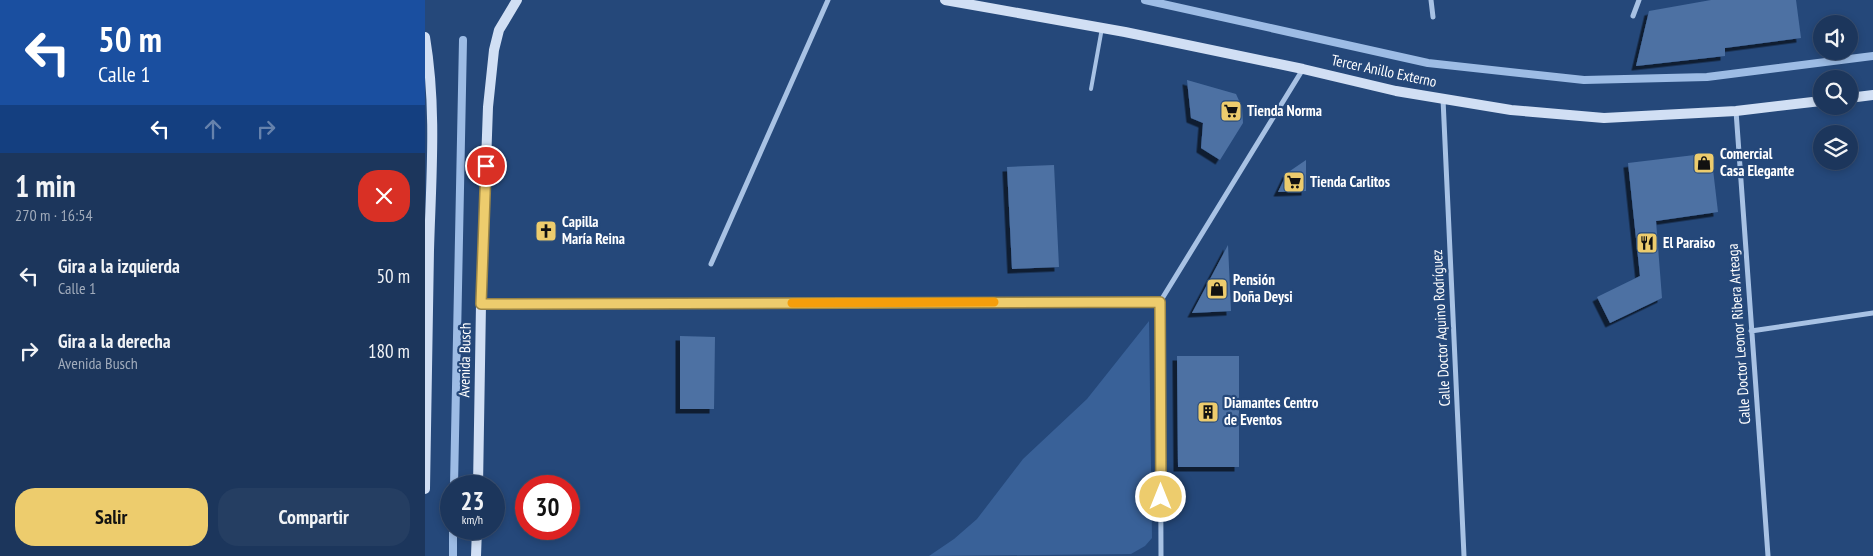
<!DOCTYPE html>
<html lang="es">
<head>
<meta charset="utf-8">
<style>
  body { margin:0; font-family:"PT Sans Narrow",sans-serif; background:#253e62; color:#f1f3f6; height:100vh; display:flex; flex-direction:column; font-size:19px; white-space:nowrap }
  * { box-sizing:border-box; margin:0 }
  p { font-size:16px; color:#a0abbb }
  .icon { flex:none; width:28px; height:28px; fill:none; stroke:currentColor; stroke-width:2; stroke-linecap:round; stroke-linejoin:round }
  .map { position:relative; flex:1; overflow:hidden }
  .details { display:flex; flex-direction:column; background:#1c365c; width:425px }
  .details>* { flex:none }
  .top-card { background:#1a4fa0; color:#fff; overflow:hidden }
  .tools { position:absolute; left:1388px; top:15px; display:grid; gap:10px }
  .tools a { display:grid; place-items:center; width:45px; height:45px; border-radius:50%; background:#1c365c; box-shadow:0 2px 8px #0003,0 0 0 1px #3a5072; font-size:25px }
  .speed { position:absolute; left:15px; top:475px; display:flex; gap:10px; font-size:25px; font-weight:700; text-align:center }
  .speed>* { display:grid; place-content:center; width:65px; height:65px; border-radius:50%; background:#1c365c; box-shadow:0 2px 8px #0003,0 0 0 1px #3a5072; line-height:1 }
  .speed small { font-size:12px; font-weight:400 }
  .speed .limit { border:8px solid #d22; background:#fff; color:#111 }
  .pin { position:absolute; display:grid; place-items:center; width:42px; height:42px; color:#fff; margin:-21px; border:2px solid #fff; border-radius:50%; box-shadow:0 1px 5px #0007 }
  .me { position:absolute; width:55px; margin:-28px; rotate:0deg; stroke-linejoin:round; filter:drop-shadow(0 0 4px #0008) }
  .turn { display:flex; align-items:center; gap:18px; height:105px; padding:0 15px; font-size:22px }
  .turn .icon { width:65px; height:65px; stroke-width:2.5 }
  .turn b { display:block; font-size:35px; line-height:42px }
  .lanes { display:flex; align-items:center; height:48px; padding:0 15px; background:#0003; justify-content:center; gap:25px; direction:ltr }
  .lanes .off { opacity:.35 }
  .round { display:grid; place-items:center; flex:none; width:52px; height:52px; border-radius:20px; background:#253e62 }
  .head { display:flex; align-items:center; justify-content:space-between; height:85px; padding:0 15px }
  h1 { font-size:30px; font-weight:600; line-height:38px }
  .action { display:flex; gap:10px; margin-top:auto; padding:10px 15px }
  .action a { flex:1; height:58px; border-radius:20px; background:#edcc6d; color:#111; font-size:20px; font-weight:600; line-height:58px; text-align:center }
  .action a+a { background:#253e62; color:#f1f3f6 }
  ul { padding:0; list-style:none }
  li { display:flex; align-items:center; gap:15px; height:75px; padding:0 15px }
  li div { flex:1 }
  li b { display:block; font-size:19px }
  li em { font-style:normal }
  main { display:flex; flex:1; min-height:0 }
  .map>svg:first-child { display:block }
</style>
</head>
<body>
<main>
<section class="details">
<div class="top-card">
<div class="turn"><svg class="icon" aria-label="left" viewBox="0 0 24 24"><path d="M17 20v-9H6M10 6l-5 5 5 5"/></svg><div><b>50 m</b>Calle 1</div></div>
<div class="lanes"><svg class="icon" aria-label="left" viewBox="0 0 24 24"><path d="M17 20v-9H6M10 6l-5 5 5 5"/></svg><svg class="icon off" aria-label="ahead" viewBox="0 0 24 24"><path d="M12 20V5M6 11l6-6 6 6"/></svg><svg class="icon off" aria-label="right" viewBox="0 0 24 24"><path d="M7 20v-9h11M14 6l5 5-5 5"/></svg></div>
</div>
<div class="head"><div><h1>1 min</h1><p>270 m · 16:54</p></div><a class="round" style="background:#d93025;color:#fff"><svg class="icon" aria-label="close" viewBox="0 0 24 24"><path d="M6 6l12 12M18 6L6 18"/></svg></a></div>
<ul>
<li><svg class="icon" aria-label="left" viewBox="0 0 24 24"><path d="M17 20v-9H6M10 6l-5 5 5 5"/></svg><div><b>Gira a la izquierda</b><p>Calle 1</p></div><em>50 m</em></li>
<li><svg class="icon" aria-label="right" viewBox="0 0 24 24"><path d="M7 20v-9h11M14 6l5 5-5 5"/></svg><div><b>Gira a la derecha</b><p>Avenida Busch</p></div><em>180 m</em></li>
</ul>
<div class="action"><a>Salir</a><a>Compartir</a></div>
</section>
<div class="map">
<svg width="1448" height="556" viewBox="0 0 1448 556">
  <defs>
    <filter id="shadow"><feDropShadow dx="-4.5" dy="4.5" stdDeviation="0" flood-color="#0009"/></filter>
  </defs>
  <rect width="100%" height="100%" fill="#25487a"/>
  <path fill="#396198" d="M724 321 727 538 720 546 706 554 504 556 529 539 552 519 598 459 662 399Z"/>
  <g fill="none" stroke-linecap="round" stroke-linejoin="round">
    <path stroke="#9dbce5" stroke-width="8" d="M720 0 1003 63 1159 80 1282 77 1448 56
      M29 486 38 40
      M28 556V529"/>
  </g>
  <path fill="#4d71a3" filter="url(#shadow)" d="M1286 0H1371L1376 38 1300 48V56L1211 66 1224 11Z
    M762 80 811 94 817 107 818 123 795 160 776 148 778 123 766 118Z
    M1278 154 1287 161 1293 212 1231 221 1237 298 1185 323 1172 297 1215 276 1203 163Z
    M881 160V191L853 192 862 173Z
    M629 165 634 267 587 269 582 167Z
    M803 245 806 311 767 313Z
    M255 336 290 337 289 409H255Z
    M752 356H814V467H753Z"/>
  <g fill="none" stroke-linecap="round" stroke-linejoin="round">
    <path stroke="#a8c2e4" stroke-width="4" d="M666 89 677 28"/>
    <path stroke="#a8c2e4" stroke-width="5" d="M1006 0 1008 17
      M1208 16 1214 0
      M1018 99 1039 556
      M1311 111 1343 556
      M286 264 403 0
      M735 302 878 69
      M735 302 736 556
      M56 304 735 302
      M1326 331 1448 313"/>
    <path stroke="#d1dff4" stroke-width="10" d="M520 0 700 32 878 69 971 91 1086 110 1179 118 1311 111 1396 101
      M0 37C12 108 6 179 4 250 2 329 1 409 0 489
      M1424 98 1448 95
      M53 486 56 304 63 107 69 50 74 30 92 0
      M51 556 52 529"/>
  </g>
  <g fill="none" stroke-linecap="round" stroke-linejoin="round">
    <g stroke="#9a8547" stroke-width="12">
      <path id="route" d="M61 166 56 304 735 302 736 497"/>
    </g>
    <use href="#route" stroke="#edcc6d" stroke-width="9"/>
    <path stroke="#f59e0b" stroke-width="9" d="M367 303 569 302"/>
  </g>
  <defs>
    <g id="supermarket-square" transform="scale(1.125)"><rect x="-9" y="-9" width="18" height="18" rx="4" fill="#edcc6d" stroke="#25487a"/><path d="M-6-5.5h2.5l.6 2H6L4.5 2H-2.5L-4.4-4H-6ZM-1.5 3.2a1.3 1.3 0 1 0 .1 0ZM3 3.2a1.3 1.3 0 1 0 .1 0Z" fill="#111"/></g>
    <g id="shop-square" transform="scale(1.125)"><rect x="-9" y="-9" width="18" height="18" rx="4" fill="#edcc6d" stroke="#25487a"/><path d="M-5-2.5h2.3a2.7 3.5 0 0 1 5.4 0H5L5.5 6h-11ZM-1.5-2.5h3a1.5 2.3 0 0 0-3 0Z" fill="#111"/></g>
    <g id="church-square" transform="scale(1.125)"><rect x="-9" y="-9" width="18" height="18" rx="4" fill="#edcc6d" stroke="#25487a"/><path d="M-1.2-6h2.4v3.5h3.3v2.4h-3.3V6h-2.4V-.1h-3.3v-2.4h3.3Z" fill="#111"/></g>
    <g id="restaurant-square" transform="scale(1.125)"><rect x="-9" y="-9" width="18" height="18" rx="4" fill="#edcc6d" stroke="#25487a"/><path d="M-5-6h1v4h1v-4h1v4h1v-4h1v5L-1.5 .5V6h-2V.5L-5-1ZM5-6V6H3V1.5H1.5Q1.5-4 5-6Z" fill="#111"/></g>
    <g id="building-square" transform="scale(1.125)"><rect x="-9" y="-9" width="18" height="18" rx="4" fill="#edcc6d" stroke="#25487a"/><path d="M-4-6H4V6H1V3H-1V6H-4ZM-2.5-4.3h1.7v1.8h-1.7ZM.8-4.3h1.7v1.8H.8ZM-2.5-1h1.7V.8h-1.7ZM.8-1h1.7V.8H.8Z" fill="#111"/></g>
  </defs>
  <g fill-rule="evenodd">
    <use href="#supermarket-square" x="806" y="111"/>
    <use href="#shop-square" x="1279" y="163"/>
    <use href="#supermarket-square" x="869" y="182"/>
    <use href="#church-square" x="121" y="231"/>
    <use href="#restaurant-square" x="1222" y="243"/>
    <use href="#shop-square" x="792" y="289"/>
    <use href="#building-square" x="783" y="412"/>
  </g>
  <g text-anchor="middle" stroke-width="4.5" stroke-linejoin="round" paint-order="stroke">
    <g font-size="15" fill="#fff" stroke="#25487a">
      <text transform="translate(959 71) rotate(12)" y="5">Tercer Anillo Externo</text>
      <text transform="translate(1016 328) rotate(-93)" y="5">Calle Doctor Aquino Rodríguez</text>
      <text transform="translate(1314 334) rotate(-94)" y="5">Calle Doctor Leonor Ribera Arteaga</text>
      <text transform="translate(40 360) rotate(-89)" y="5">Avenida Busch</text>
    </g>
    <g font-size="15" font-weight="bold" fill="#fff" stroke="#25487a" text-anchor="start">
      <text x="822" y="116">Tienda Norma</text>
      <text x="1295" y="159">Comercial<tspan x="1295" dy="17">Casa Elegante</tspan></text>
      <text x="885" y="187">Tienda Carlitos</text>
      <text x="137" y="227">Capilla<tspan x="137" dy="17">María Reina</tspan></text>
      <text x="1238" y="248">El Paraiso</text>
      <text x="808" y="285">Pensión<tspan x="808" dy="17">Doña Deysi</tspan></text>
      <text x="799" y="408">Diamantes Centro<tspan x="799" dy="17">de Eventos</tspan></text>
    </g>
  </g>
</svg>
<div class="tools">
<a><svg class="icon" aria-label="sound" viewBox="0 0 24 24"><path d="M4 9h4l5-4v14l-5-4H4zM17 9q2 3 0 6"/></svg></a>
<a><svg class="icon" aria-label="search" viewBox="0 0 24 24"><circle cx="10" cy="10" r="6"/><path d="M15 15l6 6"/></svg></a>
<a><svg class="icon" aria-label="layers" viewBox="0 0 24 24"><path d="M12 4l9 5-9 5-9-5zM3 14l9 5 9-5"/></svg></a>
</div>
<div class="speed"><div>23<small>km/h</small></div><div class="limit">30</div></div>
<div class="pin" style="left:61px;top:166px;background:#d93025"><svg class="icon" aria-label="arrive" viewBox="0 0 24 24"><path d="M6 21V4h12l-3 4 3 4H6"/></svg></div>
<svg class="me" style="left:736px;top:497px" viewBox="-20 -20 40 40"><circle r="17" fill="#edcc6d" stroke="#fff" stroke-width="3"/><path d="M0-11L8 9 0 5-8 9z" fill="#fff"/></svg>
</div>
</main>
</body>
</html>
